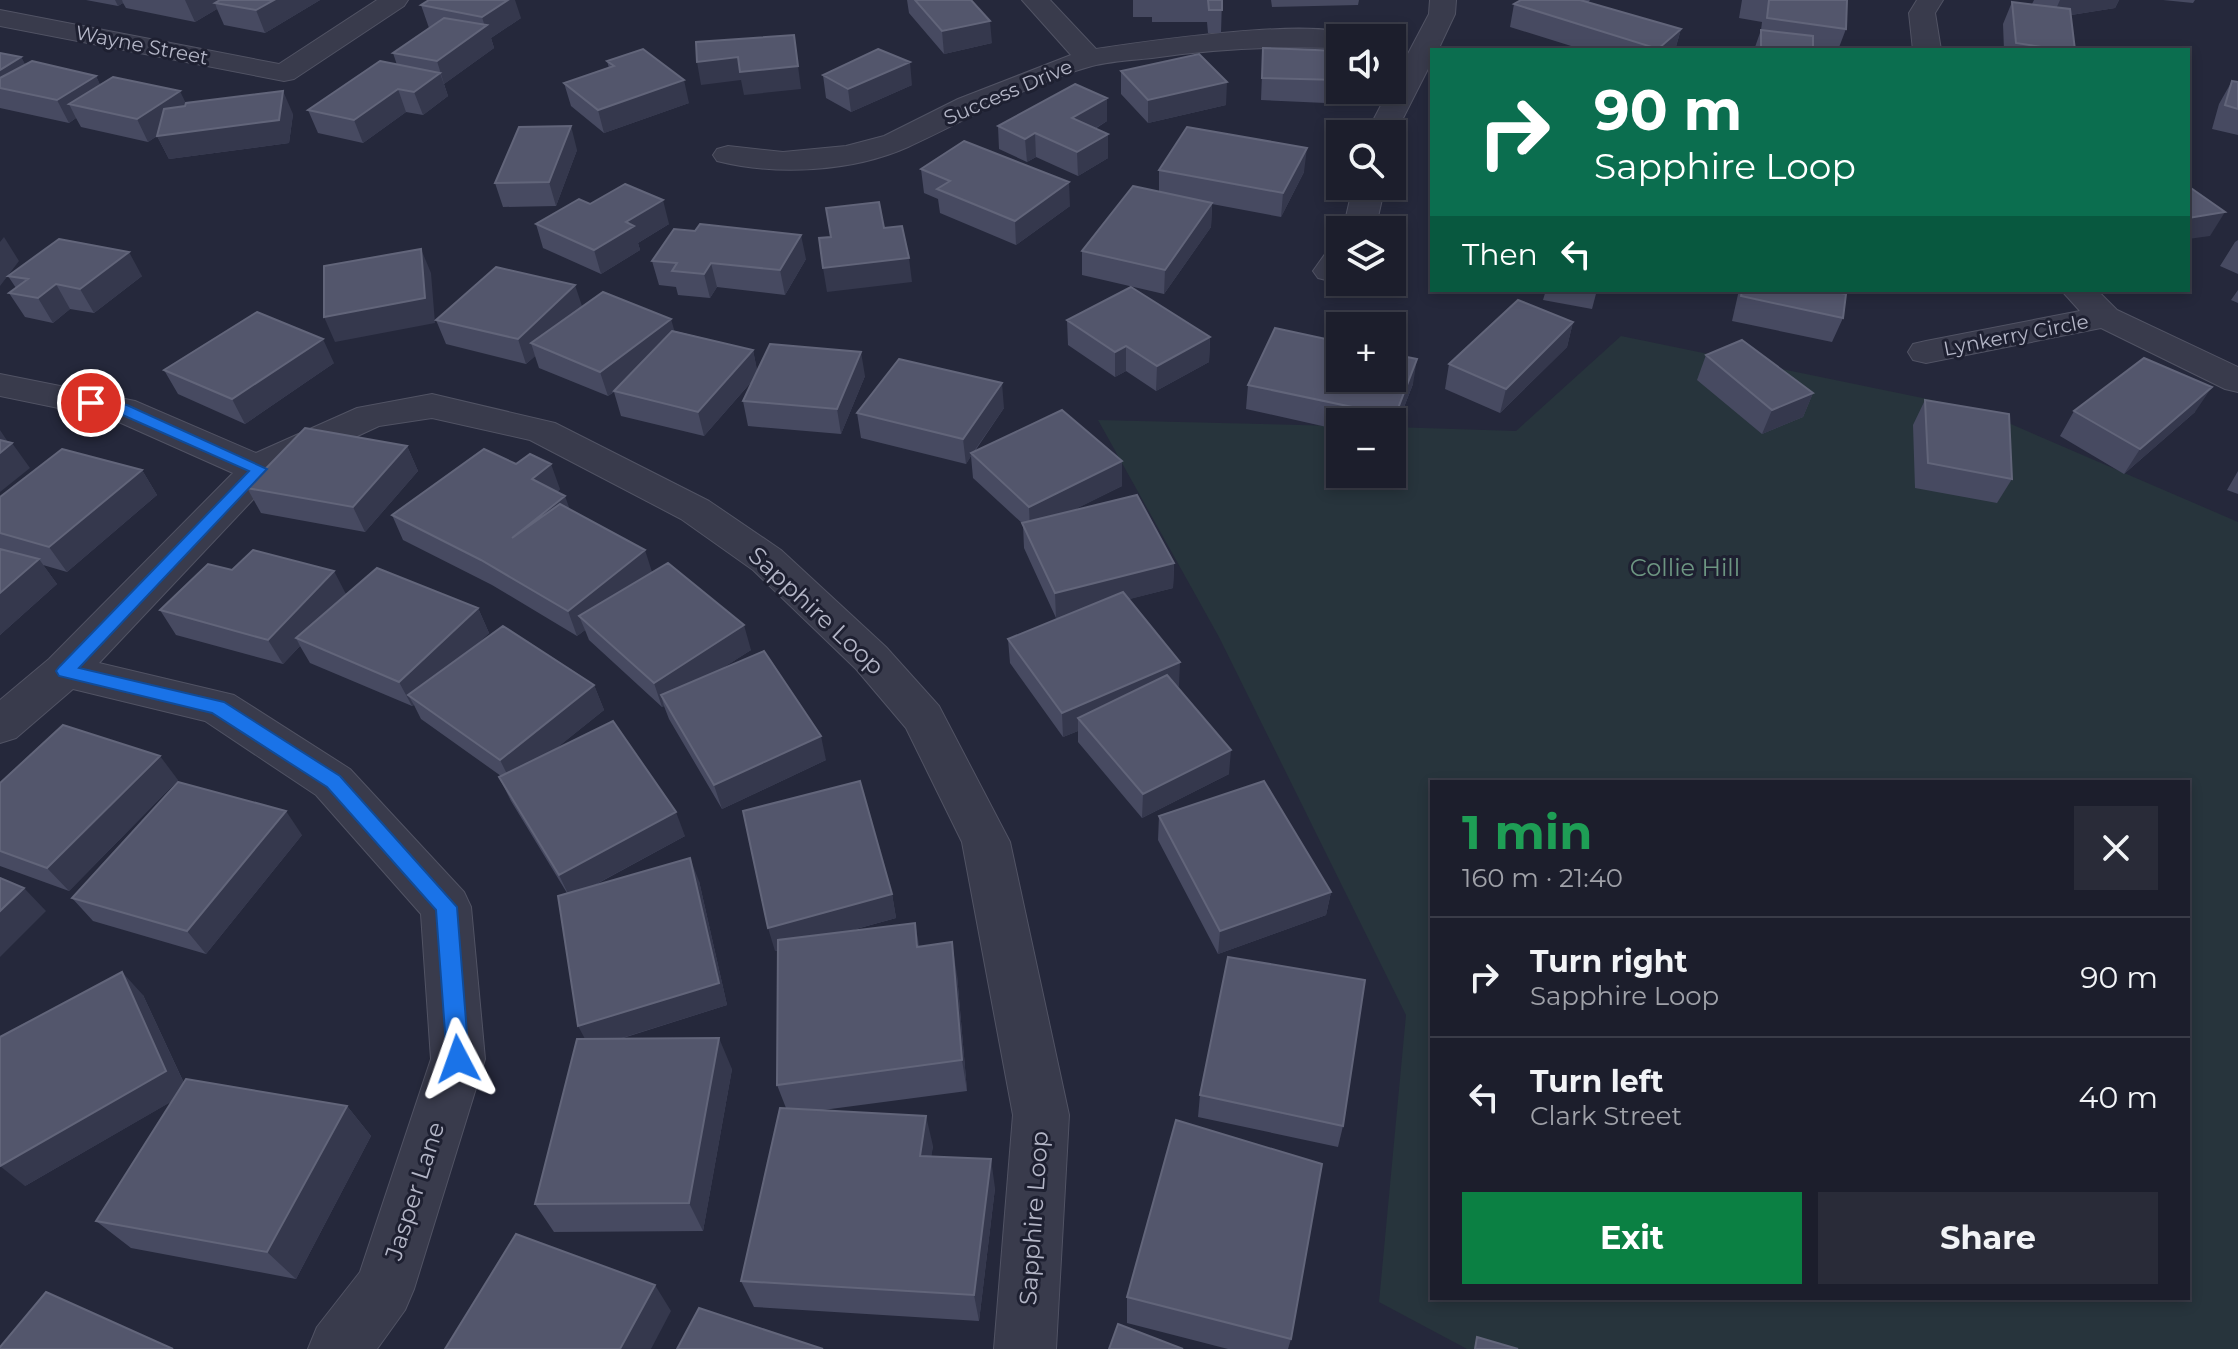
<!DOCTYPE html>
<html lang="en">
<head>
<meta charset="utf-8">
<style>
  body { margin:0; font-family:Montserrat,sans-serif; background:#292b38; color:#f1f3f6; height:100vh; display:flex; flex-direction:column; font-size:30px; white-space:nowrap }
  * { box-sizing:border-box; margin:0 }
  p { font-size:26px; color:#a0a2a9 }
  .icon { flex:none; width:44px; height:44px; fill:none; stroke:currentColor; stroke-width:2; stroke-linecap:round; stroke-linejoin:round }
  .map { position:relative; flex:1; overflow:hidden }
  .details { position:absolute; left:1430px; top:780px; width:760px; height:520px; display:flex; flex-direction:column; background:#1c1e2c; border-radius:0px; box-shadow:0 4px 12px #0003,0 0 0 2px #3a3c48 }
  .details>* { flex:none }
  .hud { position:absolute; left:1430px; top:48px; width:760px; height:244px; border-radius:0px; box-shadow:0 4px 12px #0003,0 0 0 2px #3a3c48; background:#0b6e4f; color:#fff; overflow:hidden }
  .controls { position:absolute; left:1326px; top:24px; display:grid; gap:16px }
  .controls a { display:grid; place-items:center; width:80px; height:80px; border-radius:0px; background:#1c1e2c; box-shadow:0 4px 12px #0003,0 0 0 2px #3a3c48; font-size:40px }
  .pin { position:absolute; display:grid; place-items:center; width:68px; height:68px; color:#fff; margin:-34px; border:4px solid #fff; border-radius:50%; box-shadow:0 2px 8px #0007 }
  .me { position:absolute; width:88px; margin:-44px; rotate:356deg; stroke-linejoin:round; filter:drop-shadow(0 0 6px #0008) }
  .turn { display:flex; align-items:center; gap:28px; height:168px; padding:0 32px; font-size:36px }
  .turn .icon { width:104px; height:104px; stroke-width:2.5 }
  .turn b { display:block; font-size:56px; line-height:68px }
  .then { display:flex; align-items:center; height:76px; padding:0 32px; background:#0003; gap:16px; font-size:30px }
  .round { display:grid; place-items:center; flex:none; width:84px; height:84px; border-radius:0px; background:#292b38 }
  .headline { display:flex; align-items:center; justify-content:space-between; height:136px; padding:0 32px }
  h1 { font-size:48px; font-weight:700; line-height:60px; color:#1e9e55 }
  .action { display:flex; gap:16px; margin-top:auto; padding:16px 32px }
  .action a { flex:1; height:92px; border-radius:0px; background:#0b8043; color:#fff; font-size:32px; font-weight:700; line-height:92px; text-align:center }
  .action a+a { background:#292b38; color:#f1f3f6 }
  ul { padding:0; list-style:none }
  li { display:flex; align-items:center; gap:24px; height:120px; padding:0 32px; border-top:2px solid #3a3c48 }
  li div { flex:1 }
  li b { display:block; font-size:30px }
  li em { font-style:normal }
  .map>svg:first-child { display:block }
</style>
</head>
<body>
<div class="map">
<svg width="2238" height="1349" viewBox="0 0 2238 1349">
  <rect width="100%" height="100%" fill="#25283b"/>
  <path fill="#27343c" fill-rule="evenodd" d="M1621 336 1976 409 2238 522V1349H1467L1379 1302 1406 1015 1219 637 1098 420 1340 426V474H1392V427L1516 431ZM1432 782H2188V1298H1432Z"/>
  <g fill="none" stroke-linecap="round" stroke-linejoin="round">
    <g stroke="#515364" stroke-width="2">
      <path id="minor" d="M377 0H408L404 6 294 79 284 81 0 26V10L279 64Z
        M1022 0H1050L1096 49C1136 43 1329 14 1352 38H1340V48C1276 46 1215 49 1152 58 1132 60 1111 61 1092 66 1027 84 969 119 908 147 852 172 776 176 717 161L713 155 717 149 728 146 783 152 846 146 884 136 958 99 1071 55Z
        M1430 0H1456L1455 14 1438 50H1432V61L1392 140V134H1366L1389 90H1392V84L1429 14Z
        M1917 0H1943L1935 13 1941 50H1913L1909 13Z
        M1353 186H1385L1375 230H1343Z
        M1340 247V279L1330 281 1318 278 1313 271 1328 250Z
        M2061 290H2097L2117 310 2238 367V392L2225 389 2101 328 1926 363 1913 360 1908 352 1913 344 1926 341 2080 311Z
        M0 374 135 401 256 453 357 408 432 394 555 423 709 501 781 550 886 647 939 706 1010 842 1069 1115 1056 1349H994L1013 1115 962 842 906 728 856 669 753 570 681 519 530 440 432 418 379 426 278 473 99 663 234 695 350 769 464 892 471 907 485 1059 414 1289 405 1310 377 1349H308L317 1327 360 1272 431 1059 421 914 316 795 205 721 73 689 16 738 0 743V700L49 659 233 473 112 419 0 396Z"/>
    </g>
    <use href="#minor" fill="#393b4c" fill-rule="evenodd"/>
  </g>
  <path fill="#474a61" d="M86 0H320L265 33 224 25 217 9 195 22 126 8 123 3 118 6Z
    M907 0H971L992 43 944 54 909 13Z
    M1133 0H1222L1221 33H1208L1207 22H1152V17H1133Z
    M1271 0H1359L1358 5 1272 7Z
    M1521 0H1590L1588 3 1681 29 1675 50H1584L1510 27 1514 4Z
    M1742 0H1847L1846 29 1838 50 1813 48V49L1821 50H1754L1761 30 1762 22 1739 18Z
    M2034 0H2119L2115 8 2071 15 2075 50H2004L2003 24 2012 2 2032 4Z
    M2163 0H2195L2193 3Z
    M421 5 521 18 491 38 494 48 444 84 448 96 423 115 406 112 363 143 318 133 308 110 397 65 393 53 429 28Z
    M1263 48 1340 51V90H1349L1348 104 1261 100Z
    M0 53 21 57 25 65 96 76 100 85 186 103 293 114 289 143 169 159 157 136 148 142 81 127 76 118 69 123 0 108Z
    M607 61 689 103 604 133 571 106 564 83 609 68Z
    M1121 71 1226 105 1148 123 1121 94Z
    M823 75 912 85 851 112 826 98Z
    M2232 81 2238 82V135L2212 129 2219 104Z
    M1107 121 1095 129 1108 134V158L1078 176 1036 157 1027 162 999 149 998 126Z
    M577 150 556 206 503 207 495 183Z
    M921 169 1070 206 1016 245 940 213 938 199 924 193Z
    M1159 170 1304 172 1281 217 1212 204 1211 227 1164 294 1082 275V251L1159 191Z
    M590 204 669 224 638 243 640 250 601 274 543 248 536 224Z
    M2238 240V274L2220 266 2235 242Z
    M806 259 785 295 717 287 710 298 678 295 676 287 659 285 652 261Z
    M8 276H142L94 313 70 309 53 323 25 317 9 293 16 288Z
    M1546 290H1597L1592 309 1543 300Z
    M1739 290H1826L1843 318 1832 342 1732 321Z
    M2238 290V303L2231 300Z
    M582 306 675 331 753 350 757 371 865 376 841 434 748 426 743 401 753 380 704 436 621 416 614 392 608 396 539 368 535 356 526 364 446 344 436 320Z
    M1067 320 1210 337 1209 362 1156 391 1126 371 1115 377 1068 345Z
    M1573 322 1567 347 1500 413 1445 389 1449 364Z
    M1706 355 1813 393 1803 417 1762 434 1697 380Z
    M334 363 245 424 178 394 164 370Z
    M1413 384 1392 438V422H1340V430L1246 409 1248 385Z
    M1925 400 2012 479 1997 503 1915 488 1913 425Z
    M1004 408 975 451 1122 486 1071 511 1174 563 1173 588 1129 599 1179 686 1177 687 1229 774 1142 818 1078 742V731L1063 737 1010 663 1008 639 1062 617 1056 618 1024 548 1023 524 973 478 971 456 966 464 861 438 857 413Z
    M2074 411 2195 412 2124 474 2060 436Z
    M407 446 418 471 365 532 261 513 247 488Z
    M142 470 157 495 67 572 43 565 57 584 0 635V497Z
    M2238 471V494L2227 490Z
    M560 489 557 492 570 510 652 572 751 650 721 669 826 760 722 809 669 719 664 706 662 707 589 640 585 630 577 636 492 585 403 540 392 515Z
    M232 570 347 594 478 608 489 633 473 648 594 685 604 710 554 750 685 836 593 886 699 881 727 1005 620 1039 732 1069 703 1231 554 1232 535 1204 585 1039 567 893 511 801 499 777 501 776 421 719 414 705 412 706 310 663 300 646 283 664 176 635 160 610Z
    M178 780 69 891 0 866V783Z
    M1159 816 1331 892 1326 915 1218 954 1158 840Z
    M302 835 206 954 93 921 72 898Z
    M892 894 896 918 849 931 919 946 957 975 967 1091 823 1110 933 1146 931 1156 995 1188 979 1321 754 1307 741 1281 786 1108 777 1085 778 951H775Z
    M143 995 184 1083 347 1106 371 1136 296 1279 131 1248 96 1221 172 1101 25 1186Z
    M1200 1095 1343 1126 1338 1147 1198 1117Z
    M1127 1297 1291 1339 1288 1349H1228L1127 1323Z"/>
  <path fill="#35384d" d="M115 0H122L123 3 118 6Z
    M185 0H231L215 3 217 9 195 22Z
    M274 0H320L265 33 256 10Z
    M492 0H515L521 18 491 38 494 48 444 84 437 61 485 27 482 17Z
    M2060 0H2119L2115 8 2052 18Z
    M990 21 992 43 944 54 942 31Z
    M1681 29 1675 50H1658V49Z
    M794 35 801 89 744 95 741 80 701 85 697 62Z
    M21 57 34 80 0 88V70Z
    M910 62 912 85 851 112 848 89Z
    M440 73 448 96 423 115 414 92Z
    M96 76 107 99 69 104 76 118 69 123 57 100Z
    M684 80 689 103 604 133 598 110Z
    M1227 82 1226 105 1148 123V100Z
    M398 89 406 112 363 143 354 120Z
    M180 91 191 114 283 91 293 114 289 143 169 159 157 136 148 142 137 119Z
    M1107 98V121L1072 142V118Z
    M571 126 577 150 556 206 549 182Z
    M1035 133 1036 157 1027 162 1025 139Z
    M1108 134V158L1078 176 1077 152Z
    M1307 148 1304 172 1281 217 1283 193Z
    M1069 182 1070 206 1016 245 1015 221Z
    M663 200 669 224 638 243 640 250 601 274 594 250 626 222Z
    M1212 203 1211 227 1164 294 1165 270Z
    M2225 212 2210 236 2188 239V218Z
    M801 235 806 259 785 295 780 270Z
    M4 237 19 261 0 286V242Z
    M421 249 431 273 435 323 335 342 324 317Z
    M129 252 142 276 94 313 80 289Z
    M909 258 912 282 827 292 823 268Z
    M711 263 717 287 710 298 704 274Z
    M56 284 70 309 53 323 38 298Z
    M575 285 583 309 531 343 535 356 526 364 518 339Z
    M671 319 678 343 608 396 600 372Z
    M1573 322 1567 347 1500 413 1506 389Z
    M1210 337 1209 362 1156 391 1157 366Z
    M323 339 334 363 245 424 232 399Z
    M1126 346V371L1115 377V352Z
    M753 350 758 374 704 436 698 412Z
    M861 352 865 376 841 434 837 409Z
    M1417 359 1413 384 1392 438 1395 416Z
    M1002 383 1004 408 972 454 971 453V456L966 464 963 439Z
    M2212 387 2195 412 2124 474 2140 449Z
    M1813 393 1803 417 1762 434 1772 410Z
    M0 430 10 445 12 443 30 468 0 492Z
    M407 446 418 471 365 532 353 507Z
    M1122 461V486L1030 532 1029 507Z
    M551 464 560 489 541 504 532 479Z
    M142 470 157 495 67 572 49 547Z
    M565 496 574 521 512 538Z
    M645 550 653 575 579 616 585 630 577 636 568 611Z
    M39 559 57 584 0 635V593Z
    M1174 563 1173 588 1056 618 1055 593Z
    M334 571 347 596 296 638 300 646 283 664 268 640Z
    M478 608 489 633 417 701 408 695 414 705 412 706 399 682Z
    M744 625 751 650 666 704 661 695 664 706 662 707 654 683Z
    M1180 662 1179 686 1086 727 1078 718V731L1063 737 1062 713Z
    M594 685 604 710 512 784 500 760Z
    M821 736 826 760 722 809 714 785Z
    M1231 750 1229 774 1142 818 1143 794Z
    M160 756 178 780 69 891 47 868Z
    M286 811 302 835 206 954 187 931Z
    M676 812 685 836 570 898 559 875Z
    M690 858 699 881 727 1005 590 1048 578 1026Z
    M24 888 46 911 0 957V911Z
    M1331 892 1326 915 1218 954 1220 931Z
    M892 894 896 918 775 951 768 928Z
    M915 923 921 955 917 947Z
    M952 942 957 975 967 1091 962 1060Z
    M122 972 143 995 188 1092 25 1186 0 1166Z
    M719 1038 732 1069 703 1231 689 1203Z
    M347 1106 371 1136 296 1279 267 1252Z
    M926 1116 933 1146 927 1185 920 1156Z
    M991 1159 995 1188 979 1321 974 1295Z
    M655 1285 671 1311 651 1349H620Z"/>
  <path fill="#53566c" stroke="#62657a" stroke-width="2" d="M220 0H274L256 10 215 3Z
    M429 0H508L482 17 421 5Z
    M915 0H971L990 21 942 31Z
    M1208 0H1222V10H1209Z
    M1521 0H1580L1681 29 1658 49 1514 4Z
    M1769 0H1847L1846 29 1767 18Z
    M2012 2 2070 9 2075 50H2061L2016 43Z
    M444 18 487 25 437 61 393 53Z
    M1761 30 1813 36V49L1821 50H1761Z
    M794 35 798 66 740 72 738 57 697 62 696 42Z
    M1263 48 1340 51V80L1262 78Z
    M643 49 684 80 598 110 564 83 614 66 607 61Z
    M878 49 910 62 848 89 823 75Z
    M0 53 21 57 0 70Z
    M1199 54 1227 82 1148 100 1121 71Z
    M32 61 96 76 57 100 0 88V78Z
    M380 61 440 73 414 92 398 89 354 120 308 110Z
    M113 77 180 91 137 119 69 104Z
    M2232 81 2238 82V109L2225 105Z
    M1075 84 1107 98 1072 118 1108 134 1077 152 1035 133 1025 139 998 126Z
    M283 91 279 120 157 136 164 109 185 106 186 103Z
    M571 126 549 182 495 183 519 127Z
    M1187 127 1307 148 1283 193 1159 170Z
    M964 141 1069 182 1015 221 937 189 950 181 921 169Z
    M625 184 663 200 626 222 634 226 594 250 536 224 579 199 590 204Z
    M1133 186 1212 203 1165 270 1082 251Z
    M2188 186 2225 212 2188 218Z
    M879 202 884 228 902 226 909 258 823 268 819 238 831 237 826 208Z
    M700 224 801 235 780 270 711 263 704 274 672 271 677 263 652 261 674 229 695 231Z
    M59 239 129 252 80 289 56 284 38 298 9 293 28 279 8 276Z
    M421 249 425 298 324 317V266Z
    M496 267 575 285 518 339 436 320Z
    M1131 287 1210 337 1157 366 1126 346 1115 352 1067 320Z
    M1742 290H1826L1846 294 1843 318 1741 296Z
    M603 292 671 319 600 372 531 343Z
    M1518 300 1573 322 1506 389 1449 364Z
    M257 312 323 339 232 399 164 370Z
    M1275 328 1340 342V378H1392V354L1417 359 1395 416 1248 385Z
    M672 331 753 350 698 412 614 391Z
    M1742 340 1813 393 1772 410 1706 355Z
    M770 344 861 352 837 409 743 401Z
    M2144 358 2212 387 2140 449 2074 411Z
    M899 359 1002 383 963 439 857 413Z
    M1925 400 2009 414 2012 479 1928 463Z
    M1062 410 1122 461 1029 507 971 453Z
    M305 428 407 446 353 507 247 488Z
    M0 440 12 443 0 453Z
    M62 449 142 470 49 547 0 533V497Z
    M484 449 516 464 530 454 551 464 532 479 565 496 512 538 560 504 645 550 568 611 481 560 392 515Z
    M1137 495 1174 563 1055 593 1022 523Z
    M0 549 39 559 0 593Z
    M253 550 334 571 268 640 160 610 208 564 232 570Z
    M668 563 744 625 654 683 579 616Z
    M377 568 478 608 399 682 296 638Z
    M1123 592 1180 662 1062 713 1008 639Z
    M503 626 594 685 500 760 408 695Z
    M764 651 821 736 714 785 661 695Z
    M1167 675 1231 750 1143 794 1078 718Z
    M613 721 676 812 559 875 499 777Z
    M63 725 160 756 47 868 0 851V783Z
    M860 781 892 894 768 928 743 811Z
    M1264 781 1331 892 1220 931 1159 816Z
    M178 782 286 811 187 931 72 898Z
    M690 858 719 983 578 1026 558 896Z
    M0 878 24 888 0 911Z
    M915 923 917 947 952 942 962 1060 777 1085 778 940Z
    M1228 957 1365 980 1343 1126 1200 1095Z
    M122 972 166 1071 0 1166V1037Z
    M719 1038 689 1203 535 1204 577 1039Z
    M186 1079 347 1106 267 1252 96 1221Z
    M780 1108 926 1116 920 1156 991 1159 974 1295 741 1281Z
    M1176 1120 1322 1164 1291 1339 1127 1297Z
    M516 1234 655 1285 620 1349H445Z
    M46 1292 173 1349H0V1347Z
    M699 1308 823 1349H677Z
    M1118 1324 1183 1349H1109Z
    M1477 1337 1518 1349H1475Z"/>
  <path fill="#1a73e8" stroke="#114b97" stroke-width="2" d="M91 398 127 405 267 469 79 668 224 702 340 776 457 907 469 1059 466 1066 458 1069 450 1066 447 1059 436 910 327 787 212 713 59 676 56 671 59 667 249 471 118 413 86 406V399Z"/>
  <g text-anchor="middle" stroke-width="6" stroke-linejoin="round" paint-order="stroke">
    <g font-size="20" fill="#b4b6c7" stroke="#1e2031">
      <text transform="translate(142 45) rotate(11)" y="7">Wayne Street</text>
      <text transform="translate(1008 92) rotate(-23)" y="7">Success Drive</text>
      <text transform="translate(2016 335) rotate(-11)" y="7">Lynkerry Circle</text>
    </g>
    <g font-size="24" fill="#6d9682" stroke="#1e2031">
      <text x="1685" y="576">Collie Hill</text>
    </g>
    <g font-size="24" fill="#b4b6c7" stroke="#1e2031">
      <text transform="translate(816 611) rotate(43)" y="8">Sapphire Loop</text>
      <text transform="translate(415 1191) rotate(-72)" y="8">Jasper Lane</text>
      <text transform="translate(1034 1218) rotate(-86)" y="8">Sapphire Loop</text>
    </g>
  </g>
</svg>
<div class="controls">
<a><svg class="icon" aria-label="sound" viewBox="0 0 24 24"><path d="M4 9h4l5-4v14l-5-4H4zM17 9q2 3 0 6"/></svg></a>
<a><svg class="icon" aria-label="search" viewBox="0 0 24 24"><circle cx="10" cy="10" r="6"/><path d="M15 15l6 6"/></svg></a>
<a><svg class="icon" aria-label="layers" viewBox="0 0 24 24"><path d="M12 4l9 5-9 5-9-5zM3 14l9 5 9-5"/></svg></a>
<a>+</a>
<a>−</a>
</div>
<div class="pin" style="left:91px;top:403px;background:#d93025"><svg class="icon" aria-label="arrive" viewBox="0 0 24 24"><path d="M6 21V4h12l-3 4 3 4H6"/></svg></div>
<svg class="me" style="left:458px;top:1059px" viewBox="-20 -20 40 40"><path d="M0-17L14 15 0 8-14 15z" fill="#1a73e8" stroke="#fff" stroke-width="4"/></svg>
<div class="hud">
<div class="turn"><svg class="icon" aria-label="right" viewBox="0 0 24 24"><path d="M7 20v-9h11M14 6l5 5-5 5"/></svg><div><b>90 m</b>Sapphire Loop</div></div>
<div class="then">Then<svg class="icon" aria-label="left" viewBox="0 0 24 24"><path d="M17 20v-9H6M10 6l-5 5 5 5"/></svg></div>
</div>
<section class="details">
<div class="headline"><div><h1>1 min</h1><p>160 m · 21:40</p></div><a class="round"><svg class="icon" aria-label="close" viewBox="0 0 24 24"><path d="M6 6l12 12M18 6L6 18"/></svg></a></div>
<ul>
<li><svg class="icon" aria-label="right" viewBox="0 0 24 24"><path d="M7 20v-9h11M14 6l5 5-5 5"/></svg><div><b>Turn right</b><p>Sapphire Loop</p></div><em>90 m</em></li>
<li><svg class="icon" aria-label="left" viewBox="0 0 24 24"><path d="M17 20v-9H6M10 6l-5 5 5 5"/></svg><div><b>Turn left</b><p>Clark Street</p></div><em>40 m</em></li>
</ul>
<div class="action"><a>Exit</a><a>Share</a></div>
</section>
</div>
</body>
</html>
